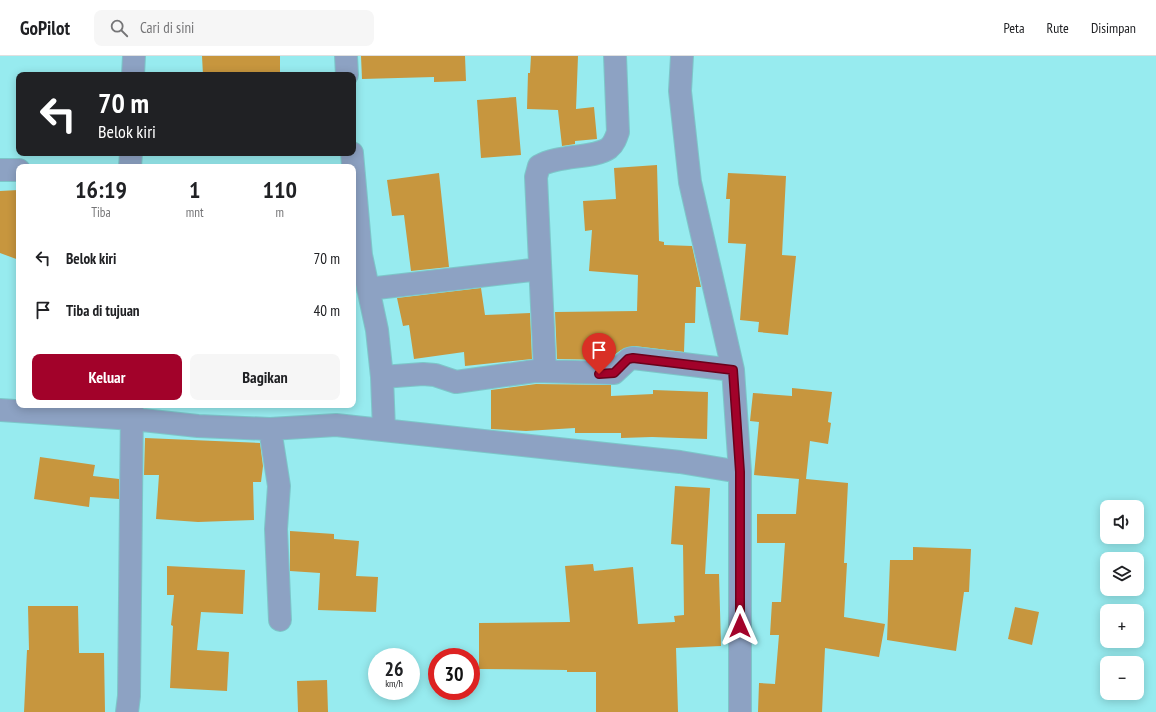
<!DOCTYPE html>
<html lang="id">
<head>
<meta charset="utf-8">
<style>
  body { margin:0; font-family:"PT Sans Narrow",sans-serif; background:#f6f6f6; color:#202124; height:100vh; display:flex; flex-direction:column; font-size:15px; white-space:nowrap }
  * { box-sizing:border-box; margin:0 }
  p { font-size:13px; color:#757577 }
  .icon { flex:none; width:22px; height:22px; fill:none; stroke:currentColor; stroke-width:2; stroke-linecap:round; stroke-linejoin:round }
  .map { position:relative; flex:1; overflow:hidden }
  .side { position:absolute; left:16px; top:108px; width:340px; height:244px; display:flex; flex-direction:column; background:#fff; border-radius:8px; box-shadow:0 2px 10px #0003 }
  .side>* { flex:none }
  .banner { position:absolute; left:16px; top:16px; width:340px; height:84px; border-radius:8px; box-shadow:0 2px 10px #0003; background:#202124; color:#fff; overflow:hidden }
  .controls { position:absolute; left:1100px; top:444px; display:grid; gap:8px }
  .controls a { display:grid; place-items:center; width:44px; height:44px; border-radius:8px; background:#fff; box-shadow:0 2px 10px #0003; font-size:20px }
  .speed { position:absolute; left:368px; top:592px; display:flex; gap:8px; font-size:20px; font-weight:700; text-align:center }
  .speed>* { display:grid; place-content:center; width:52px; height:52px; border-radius:50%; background:#fff; box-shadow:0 2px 10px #0003; line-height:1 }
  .speed small { font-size:10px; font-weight:400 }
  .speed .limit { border:6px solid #d22; background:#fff; color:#111 }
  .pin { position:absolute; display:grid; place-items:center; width:34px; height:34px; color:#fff; margin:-41px -17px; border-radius:50% 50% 50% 0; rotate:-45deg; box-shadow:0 0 4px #0007 }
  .pin .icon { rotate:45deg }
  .me { position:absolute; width:44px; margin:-22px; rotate:0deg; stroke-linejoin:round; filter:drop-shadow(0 0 3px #0008) }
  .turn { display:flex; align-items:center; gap:14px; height:84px; padding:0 16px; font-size:18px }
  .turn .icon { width:52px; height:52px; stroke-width:2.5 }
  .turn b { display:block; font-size:28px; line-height:34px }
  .eta { display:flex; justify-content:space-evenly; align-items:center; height:68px; text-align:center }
  .eta b { font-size:24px; font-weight:700; line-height:28px }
  .cta { display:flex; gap:8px; margin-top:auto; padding:8px 16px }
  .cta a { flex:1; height:46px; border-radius:8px; background:#a2022a; color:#fff; font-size:16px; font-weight:700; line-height:46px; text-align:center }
  .cta a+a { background:#f6f6f6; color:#202124 }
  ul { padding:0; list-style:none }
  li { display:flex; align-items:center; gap:12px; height:52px; padding:0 16px }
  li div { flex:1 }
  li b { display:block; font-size:15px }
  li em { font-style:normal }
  header { display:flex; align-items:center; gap:24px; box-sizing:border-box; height:56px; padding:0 20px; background:#fff; border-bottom:1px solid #e0e0e0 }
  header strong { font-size:19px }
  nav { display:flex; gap:22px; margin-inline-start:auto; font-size:14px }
  .search { width:280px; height:36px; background:#f6f6f6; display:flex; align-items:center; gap:10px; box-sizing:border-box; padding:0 14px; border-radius:8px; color:#757577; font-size:15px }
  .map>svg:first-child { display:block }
</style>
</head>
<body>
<header>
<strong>GoPilot</strong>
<div class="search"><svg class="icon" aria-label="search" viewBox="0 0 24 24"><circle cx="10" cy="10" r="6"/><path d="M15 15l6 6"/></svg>Cari di sini</div>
<nav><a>Peta</a><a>Rute</a><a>Disimpan</a></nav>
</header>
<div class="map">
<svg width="1156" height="656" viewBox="0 0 1156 656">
  <rect width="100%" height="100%" fill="#97ebef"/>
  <path fill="#c7963e" d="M202 0H280V19H203Z
    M361 0H465L466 25 434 26V21L362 23Z
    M531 0H578L576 53 594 51 597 83 575 85V88L562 90 558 54 527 53 528 17H530Z
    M516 41 521 99 481 102 477 44Z
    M657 109 659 185 664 186V189L692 190 701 231H696L695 267H685L684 296 634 290 621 294 611 301 609 304 557 303 555 256 637 255 638 219 589 215 592 174 585 175 583 145 616 143 614 112Z
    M439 117 449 211 411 215 404 159 392 160 387 124Z
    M728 117 786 120 782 199 796 200 788 279 758 276 759 266 740 264 746 188 728 187 730 143H726Z
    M19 134V204L0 197V135Z
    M481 232 485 259 530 257 532 303 465 310 464 296 414 303 409 269 403 270 397 242Z
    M536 328 611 329V340L653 338V334L708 336 707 383 652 381 621 382V377H575V372L526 375 491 373V334Z
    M792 332 832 336 828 366 831 367 828 388 810 385 806 423 848 427 844 507H847L844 561 885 568 879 601 825 592 822 656H758L759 627 775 628 779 579H770L772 546H781L785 487H757V458H796L799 423 754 419 759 366 750 365 753 337 792 340Z
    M145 382 260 387 263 410 261 426H253L254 464 198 466 156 463 159 419H144Z
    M40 401 95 409 93 420 119 423V443L90 441 89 451 34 443Z
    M675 430 710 432 705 518H719L721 590 676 592 678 656H596V616H567V614L479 613V567L570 566 565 510 593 508 594 515 633 511 638 568 675 566 674 560 684 559 683 489 671 488Z
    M290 475 334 478V483L359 485 356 520 378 521 376 556 318 554 320 517 290 515Z
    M913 491 971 493 969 536H964L956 595 887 584 890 504H913Z
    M167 510 245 514 243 558 201 556 197 594 229 596 227 635 170 632 173 570 171 569 174 539H167Z
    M28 550H78L79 597H104L105 656H24L27 594H29Z
    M1015 551 1039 556 1032 589 1008 583Z
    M327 624 328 656H298L297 625Z"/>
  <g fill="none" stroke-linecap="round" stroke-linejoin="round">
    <g stroke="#7cc6c9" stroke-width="24">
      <path id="minor" d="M346 0 347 19
        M682 0 680 35 690 126 733 314 740 416V656
        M133 19 134 0
        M352 97 361 199 377 274 382 321 384 374
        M130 111 131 97
        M0 114H19
        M368 233 540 213
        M545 315 536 121 539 110C559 98 594 103 609 92 614 88 616 82 618 76L615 0
        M382 321 423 318 435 319 456 326 535 315 614 317 629 303 633 302 733 314
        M0 354 133 363 198 370 270 373 336 369 680 406 740 416
        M270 373 279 430 276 473 280 564
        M127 656 129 640 132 349"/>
    </g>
    <use href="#minor" stroke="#8da2c3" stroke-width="22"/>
  </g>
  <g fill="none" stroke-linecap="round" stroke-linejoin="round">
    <g stroke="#69011b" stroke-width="10">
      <path id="route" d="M599 318 614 317 628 303 633 302 733 314 740 416V570"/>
    </g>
    <use href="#route" stroke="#a2022a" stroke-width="7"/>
  </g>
</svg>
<div class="controls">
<a><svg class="icon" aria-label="sound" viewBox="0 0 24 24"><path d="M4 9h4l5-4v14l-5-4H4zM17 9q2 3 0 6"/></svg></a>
<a><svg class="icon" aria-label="layers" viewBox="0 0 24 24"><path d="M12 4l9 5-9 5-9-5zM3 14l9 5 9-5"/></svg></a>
<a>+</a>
<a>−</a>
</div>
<div class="speed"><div>26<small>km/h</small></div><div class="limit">30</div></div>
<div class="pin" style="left:599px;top:318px;background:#d93025"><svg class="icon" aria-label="arrive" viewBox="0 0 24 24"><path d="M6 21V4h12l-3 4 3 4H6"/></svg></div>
<svg class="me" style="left:740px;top:570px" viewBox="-20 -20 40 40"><path d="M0-17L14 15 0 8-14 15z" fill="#a2022a" stroke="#fff" stroke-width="4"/></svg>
<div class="banner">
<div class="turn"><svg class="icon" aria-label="left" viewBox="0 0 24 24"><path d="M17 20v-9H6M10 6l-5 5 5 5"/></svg><div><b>70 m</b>Belok kiri</div></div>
</div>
<section class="side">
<div class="eta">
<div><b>16:19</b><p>Tiba</p></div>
<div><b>1</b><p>mnt</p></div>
<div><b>110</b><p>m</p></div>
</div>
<ul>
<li><svg class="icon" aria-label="left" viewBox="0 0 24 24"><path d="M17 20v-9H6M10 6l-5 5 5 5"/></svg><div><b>Belok kiri</b></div><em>70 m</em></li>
<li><svg class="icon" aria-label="arrive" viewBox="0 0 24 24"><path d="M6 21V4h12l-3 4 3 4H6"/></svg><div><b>Tiba di tujuan</b></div><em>40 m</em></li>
</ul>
<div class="cta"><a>Keluar</a><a>Bagikan</a></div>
</section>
</div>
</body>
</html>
